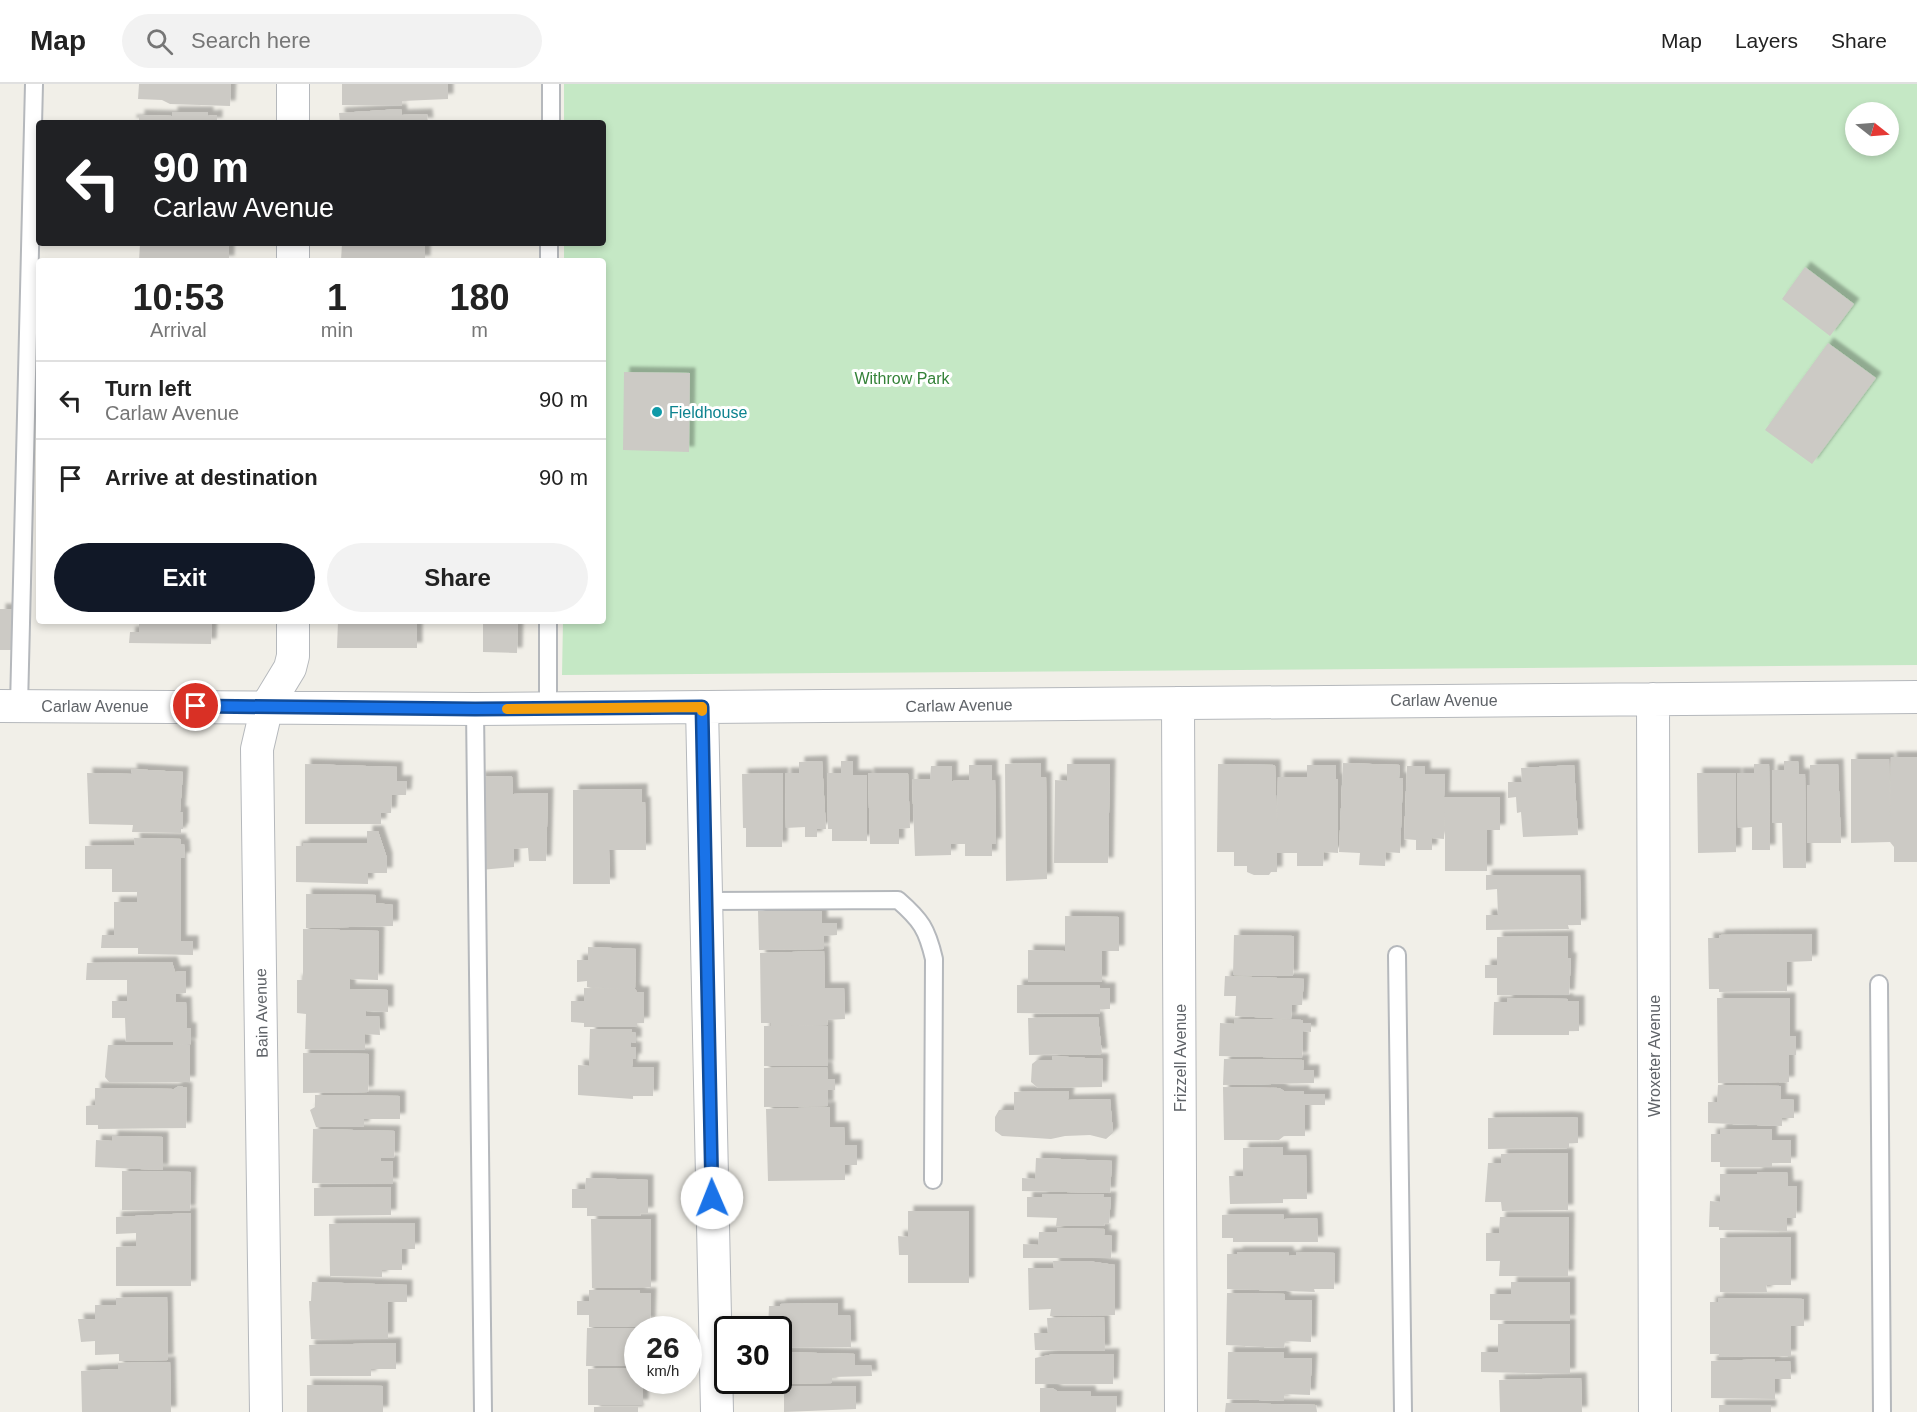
<!DOCTYPE html>
<html lang="en">
<head>
<meta charset="utf-8">
<style>
  body { margin:0; font-family:Arial,sans-serif; background:#f2f2f2; color:#222; height:100vh; display:flex; flex-direction:column; font-size:22px; white-space:nowrap }
  * { box-sizing:border-box; margin:0 }
  p { font-size:20px; color:#767676 }
  .icon { flex:none; width:33px; height:33px; fill:none; stroke:currentColor; stroke-width:2; stroke-linecap:round; stroke-linejoin:round }
  .map { position:relative; flex:1; overflow:hidden }
  .details { position:absolute; left:36px; top:174px; width:570px; height:366px; display:flex; flex-direction:column; background:#fff; border-radius:6px; box-shadow:0 3px 9px #0003 }
  .details>* { flex:none }
  .guide { position:absolute; left:36px; top:36px; width:570px; height:126px; border-radius:6px; box-shadow:0 3px 9px #0003; background:#202124; color:#fff; overflow:hidden }
  .needle { width:39px; rotate:107deg }
  .fabs { position:absolute; left:1845px; top:18px; display:grid; gap:12px }
  .fabs a { display:grid; place-items:center; width:54px; height:54px; border-radius:50%; background:#fff; box-shadow:0 3px 9px #0003; font-size:30px }
  .speed { position:absolute; left:624px; top:1232px; display:flex; gap:12px; font-size:30px; font-weight:700; text-align:center }
  .speed>* { display:grid; place-content:center; width:78px; height:78px; border-radius:50%; background:#fff; box-shadow:0 3px 9px #0003; line-height:1 }
  .speed small { font-size:15px; font-weight:400 }
  .speed .limit { border:3px solid #111; border-radius:9px; background:#fff; color:#111 }
  .pin { position:absolute; display:grid; place-items:center; width:51px; height:51px; color:#fff; margin:-26px; border:3px solid #fff; border-radius:50%; box-shadow:0 2px 6px #0007 }
  .me { position:absolute; width:66px; margin:-33px; rotate:359deg; stroke-linejoin:round; filter:drop-shadow(0 0 4px #0008) }
  .turn { display:flex; align-items:center; gap:21px; height:126px; padding:0 18px; font-size:27px }
  .turn .icon { width:78px; height:78px; stroke-width:2.5 }
  .turn b { display:block; font-size:42px; line-height:51px }
  .eta { display:flex; justify-content:space-evenly; align-items:center; height:102px; text-align:center }
  .eta b { font-size:36px; font-weight:700; line-height:42px }
  .action { display:flex; gap:12px; margin-top:auto; padding:12px 18px }
  .action a { flex:1; height:69px; border-radius:36px; background:#111827; color:#fff; font-size:24px; font-weight:700; line-height:69px; text-align:center }
  .action a+a { background:#f2f2f2; color:#222 }
  ul { padding:0; list-style:none }
  li { display:flex; align-items:center; gap:18px; height:78px; padding:0 18px; border-top:2px solid #e0e0e0 }
  li div { flex:1 }
  li b { display:block; font-size:22px }
  li em { font-style:normal }
  header { display:flex; align-items:center; gap:36px; box-sizing:border-box; height:84px; padding:0 30px; background:#fff; border-bottom:2px solid #e0e0e0 }
  header strong { font-size:28px }
  nav { display:flex; gap:33px; margin-inline-start:auto; font-size:21px }
  .search { width:420px; height:54px; background:#f2f2f2; display:flex; align-items:center; gap:15px; box-sizing:border-box; padding:0 21px; border-radius:33px; color:#767676; font-size:22px }
  .map>svg:first-child { display:block }
</style>
</head>
<body>
<header>
<strong>Map</strong>
<div class="search"><svg class="icon" aria-label="search" viewBox="0 0 24 24"><circle cx="10" cy="10" r="6"/><path d="M15 15l6 6"/></svg>Search here</div>
<nav><a>Map</a><a>Layers</a><a>Share</a></nav>
</header>
<div class="map">
<svg width="1917" height="1328" viewBox="0 0 1917 1328">
  <defs>
    <filter id="shadow"><feDropShadow dx="5.5" dy="-5.5" stdDeviation="1.5" flood-color="#0004"/></filter>
  </defs>
  <rect width="100%" height="100%" fill="#f1efe8"/>
  <path fill="#c5e8c5" fill-rule="evenodd" d="M564 0H1917V581L562 591 563 537H603V177H564V159H603V39H564ZM1856 28H1888V62H1856Z"/>
  <path fill="#cccac5" filter="url(#shadow)" d="M139 0H231L230 22 170 20 162 16 138 15Z
    M342 0H448V15L402 17V22L342 21Z
    M401 25 402 31 427 30 428 39H340L339 29Z
    M172 28H208V32L217 31V39H131V36H139V31L172 32Z
    M140 159H229V177H139Z
    M342 159H425V177H341Z
    M1805 183 1854 220 1830 252 1782 215Z
    M1828 259 1876 294 1812 380 1765 346Z
    M624 288 690 289 689 368 623 366Z
    M0 525H15L14 566H0Z
    M139 537H212L211 560 129 559 130 548H139Z
    M338 537H417V564H337Z
    M483 537H518L517 569 483 568Z
    M1891 673H1917V778H1894V763L1890 758 1851 759V675H1889L1890 734Z
    M822 677 826 745H817V753H805V743L786 744 785 689H799V678Z
    M841 677H853V691H867V757H832V745H828L827 689H841Z
    M1784 677H1798L1799 690H1805L1806 784H1783L1782 739H1772V686H1784Z
    M1041 679V693H1046L1047 795 1006 797 1005 680Z
    M1343 679 1400 681 1399 694H1403L1400 769 1386 768 1385 782 1359 781 1360 769 1339 768Z
    M305 680 397 683V697H407L406 711H392L391 729H381V740H305Z
    M1067 680H1110L1108 779H1054L1055 696 1067 697Z
    M1218 680 1275 681 1277 741 1278 693H1307V681H1336V695H1338V769L1324 768 1323 782H1297V769H1277V788H1271L1269 791H1254L1247 788V782H1234V768H1217Z
    M1754 680H1769L1770 766H1752V743L1738 744 1737 689H1754Z
    M1838 680 1841 759H1807V701H1810V681Z
    M969 681H992V697L995 696 996 760H992V772H965V760H951V771L915 772 912 695H930L931 682H952V697L969 696Z
    M1574 681 1578 751 1523 753 1521 728 1517 729 1516 713 1508 714V698H1522L1521 684Z
    M1407 682H1425V690H1445L1444 713H1500V746H1487V787H1445V727L1444 755 1432 754V766H1416V756L1404 755Z
    M131 685 183 688 180 728H183V745H181V749L132 748 133 741 89 740 87 689 132 690Z
    M783 689 782 763H746V744H743L742 690Z
    M868 689H908L910 744 899 745V760H870Z
    M1697 689H1736V768L1698 769Z
    M512 692 513 710 548 709 546 777H529L528 764 514 765V783L480 786 479 693Z
    M642 705V718H645L646 766H609L610 800H573V706Z
    M367 747H378L387 774V789H368V800L296 798V762H303V759H367Z
    M134 754 181 755V760H184L185 774H181V857H193V871L138 870V864H101L102 851H114V818H137V808H112V785H85V762L135 761Z
    M1486 791H1580L1581 841H1568L1569 845 1486 846V831H1498L1497 805 1486 806Z
    M306 810 376 811V819L393 821V842L306 844Z
    M758 827H822V839H837V851L824 852V865L759 866Z
    M1065 832 1119 833V867H1102V898H1028V866L1065 867Z
    M303 845 379 847 378 896 350 895V905L388 906V928L366 927V932H379L380 951 365 950V966L305 965 306 930 297 929V896H303Z
    M1812 850V877L1787 878V907L1719 908V905H1709L1708 854H1719V851Z
    M1234 851 1294 852 1293 892 1233 891Z
    M1568 852V874H1571L1569 911H1497V894H1485V881H1497V853Z
    M588 863 636 865 635 905 637 908H644V939H637V943H584V939L571 938V917H584V904L622 905 587 903V897L577 898V876H588Z
    M824 867 825 904H844L845 935 827 936 828 941 791 942H828V982H764V942H771V939H761L760 869Z
    M172 878 175 888 186 887V909L176 910V918H186L187 944H191V960L176 961H190V998H109L105 993 108 961H173V958H126L125 934H112V917H127V896H86L87 879Z
    M1225 892 1304 895 1302 921H1292L1291 935 1235 932 1236 912H1224Z
    M1017 901H1099L1100 904H1110V925H1100V930L1017 929Z
    M1507 914 1568 915V917H1579V947H1569V951H1493L1494 918H1507Z
    M1717 914H1790V952H1796V971H1789V998L1718 999Z
    M1098 933 1102 970 1029 971 1028 934Z
    M1234 935 1303 936V939H1311V948L1303 947 1302 974 1219 972 1220 939 1234 940Z
    M590 945H632L631 948 636 949V959L631 958V963H636V975H633L632 983H654L653 1012H633V1015L578 1011V981L589 982Z
    M303 969 369 970 368 1008 303 1009Z
    M1052 972 1103 975 1102 1003 1038 1004 1031 998 1032 980 1037 976H1053Z
    M1224 975 1304 976 1303 986H1314V999L1223 1001Z
    M827 983 828 995H835V1006H828V1022L764 1023V984Z
    M1718 1001 1781 1002V1015L1794 1016V1034H1782V1042L1708 1039V1018H1717Z
    M179 1002 187 1004 186 1044 98 1045V1041H86V1022L95 1021V1004L174 1005Z
    M1223 1003 1279 1004 1284 1007H1304V1010H1325V1021H1305V1052H1284L1279 1056H1224Z
    M1069 1007 1068 1016 1110 1015 1113 1049 1106 1055 1090 1051 1065 1052 1051 1055 1002 1052 995 1047V1033L999 1026H1014V1008Z
    M315 1011 400 1012V1035H364V1043H316L310 1026 315 1023Z
    M830 1023V1043H844L845 1061H857V1081H845V1096L768 1097 766 1025Z
    M1568 1033 1578 1034V1059H1569V1064L1488 1065V1034Z
    M313 1045 395 1047 394 1074H381V1077H393V1100L312 1099Z
    M1720 1045H1772V1056H1791V1079H1772V1083H1720V1078H1711V1050H1720Z
    M112 1052 163 1053V1086L95 1083 96 1056 112 1057Z
    M1283 1063V1071H1306L1307 1115H1283V1119L1230 1120 1229 1092H1243V1064Z
    M1568 1069V1126L1502 1127 1501 1118H1485L1488 1079H1501V1070Z
    M1036 1074 1112 1077 1110 1109 1022 1107V1094L1035 1095Z
    M122 1087 191 1088 190 1127 122 1126Z
    M1757 1088H1787L1788 1102H1797L1796 1134H1787V1147L1719 1146V1143H1709L1710 1117 1720 1118V1090H1757Z
    M586 1094 648 1096V1129H641L640 1132H587V1124H572V1105H585Z
    M391 1103V1131L314 1132V1104Z
    M1042 1110H1104L1103 1113H1111L1109 1139H1105L1104 1142H1056L1057 1134 1027 1133V1113H1042Z
    M908 1127H969V1199H908V1171H899L898 1152 908 1153Z
    M191 1129V1202H116V1163L136 1162V1149L116 1150V1133Z
    M1234 1130H1283L1284 1135 1317 1134 1318 1158H1233V1154H1222V1131Z
    M1500 1133H1569L1568 1192H1499L1500 1177H1486V1149H1499Z
    M591 1135H651V1203L592 1204Z
    M415 1139V1165H402V1186H382V1193L330 1192 329 1140Z
    M1057 1144 1105 1145 1104 1151 1112 1152 1111 1174H1023V1160L1038 1161 1039 1148H1057Z
    M1791 1153V1201H1766L1767 1208H1720V1154Z
    M1237 1168H1288L1289 1172 1296 1171V1168L1335 1169 1334 1205H1314L1315 1208 1227 1205V1170H1237Z
    M1053 1177H1088L1115 1181V1231L1050 1232 1051 1225 1029 1226 1028 1184H1054Z
    M312 1198 407 1201V1218H388V1255H311L309 1217H311Z
    M1511 1198H1570V1237L1490 1236V1210H1511Z
    M589 1206H640V1209H651L650 1239H641V1243H589V1231H577V1217H589Z
    M1227 1209 1285 1210V1216H1312L1311 1258 1285 1257 1284 1264 1226 1261Z
    M167 1213 168 1276 119 1277V1270L95 1271V1257L81 1258 78 1235H95V1221H116V1214Z
    M1718 1214 1804 1215V1242H1791V1272L1719 1273V1270H1710V1218H1718Z
    M838 1219V1231H850L851 1263 778 1264V1245H768L769 1222H780V1220Z
    M1104 1233 1105 1267 1035 1266 1034 1249H1048L1047 1234Z
    M1498 1240H1570V1290L1481 1288V1268H1498Z
    M587 1244H638V1282H586Z
    M396 1259V1285H371V1292H310L309 1261Z
    M780 1268 855 1270V1281H871L872 1292 832 1293V1299L772 1300V1296H778Z
    M1228 1268H1284V1274H1312L1310 1311 1284 1310V1317L1227 1315Z
    M1054 1270H1114L1113 1300H1035V1274Z
    M1774 1275 1775 1278 1790 1277 1791 1295H1775V1315L1711 1314V1277Z
    M170 1278 171 1328H82L81 1287 118 1285V1279Z
    M638 1284V1296H643V1321H588V1285Z
    M1581 1294 1582 1328H1500L1499 1296Z
    M307 1301 383 1302V1328H307Z
    M784 1302H856V1325L784 1328Z
    M1040 1304H1052L1057 1307H1090L1091 1312H1117L1116 1328H1040Z
    M1226 1319 1316 1321 1317 1328H1225Z
    M1719 1321H1771V1328H1719Z
    M594 1323H638V1328H594Z"/>
  <g fill="none" stroke-linecap="round" stroke-linejoin="round">
    <g stroke="#b5b8bc" stroke-width="20">
      <path id="lane" d="M551 39V0
        M549 177V159
        M548 537V625
        M19 622 34 0
        M475 625 483 1328
        M706 817 898 816C921 836 927 845 934 875L933 1096
        M1397 871 1403 1328
        M1879 900 1882 1328"/>
    </g>
    <g stroke="#b5b8bc" stroke-width="34">
      <path id="street" d="M293 39V0
        M293 177V159
        M1653 615 1655 1328
        M1178 619 1181 1328
        M0 622 475 625 1917 613
        M702 623 717 1328
        M266 1328 257 665 267 622 290 584 293 572V537"/>
    </g>
    <use href="#lane" stroke="#fff" stroke-width="16"/>
    <use href="#street" stroke="#fff" stroke-width="32"/>
  </g>
  <g fill="none" stroke-linecap="round" stroke-linejoin="round">
    <g stroke="#114b97" stroke-width="15">
      <path id="route" d="M196 622 475 625 702 623 712 1114"/>
    </g>
    <use href="#route" stroke="#1a73e8" stroke-width="10"/>
    <path stroke="#f59e0b" stroke-width="10" d="M507 625 702 623V627"/>
  </g>
  <circle fill="#0f9aa8" stroke="#fff" stroke-width="2" cx="657" cy="328" r="6"/>
  <g text-anchor="middle" stroke-width="6" stroke-linejoin="round" paint-order="stroke">
    <g font-size="16" fill="#348238" stroke="#fff">
      <text x="902" y="300">Withrow Park</text>
    </g>
    <g font-size="16" fill="#0d838f" stroke="#fff" text-anchor="start">
      <text x="669" y="334">Fieldhouse</text>
    </g>
    <g font-size="16" fill="#5f6368" stroke="#fff">
      <text x="1444" y="622">Carlaw Avenue</text>
      <text transform="translate(959 621) rotate(-1)" y="6">Carlaw Avenue</text>
      <text x="95" y="628">Carlaw Avenue</text>
      <text transform="translate(261 929) rotate(-91)" y="6">Bain Avenue</text>
      <text transform="translate(1654 972) rotate(-90)" y="6">Wroxeter Avenue</text>
      <text transform="translate(1180 974) rotate(-90)" y="6">Frizzell Avenue</text>
    </g>
  </g>
</svg>
<div class="fabs">
<a><svg class="needle" viewBox="-14 -14 28 28"><path d="M0-13l5 13h-10z" fill="#e53935"/><path d="M0 13l5-13h-10z" fill="#767676"/></svg></a>
</div>
<div class="speed"><div>26<small>km/h</small></div><div class="limit">30</div></div>
<div class="pin" style="left:196px;top:622px;background:#d93025"><svg class="icon" aria-label="arrive" viewBox="0 0 24 24"><path d="M6 21V4h12l-3 4 3 4H6"/></svg></div>
<svg class="me" style="left:712px;top:1114px" viewBox="-20 -20 40 40"><circle r="19" fill="#fff"/><path d="M0-13L10 11 0 6-10 11z" fill="#1a73e8"/></svg>
<div class="guide">
<div class="turn"><svg class="icon" aria-label="left" viewBox="0 0 24 24"><path d="M17 20v-9H6M10 6l-5 5 5 5"/></svg><div><b>90 m</b>Carlaw Avenue</div></div>
</div>
<section class="details">
<div class="eta">
<div><b>10:53</b><p>Arrival</p></div>
<div><b>1</b><p>min</p></div>
<div><b>180</b><p>m</p></div>
</div>
<ul>
<li><svg class="icon" aria-label="left" viewBox="0 0 24 24"><path d="M17 20v-9H6M10 6l-5 5 5 5"/></svg><div><b>Turn left</b><p>Carlaw Avenue</p></div><em>90 m</em></li>
<li><svg class="icon" aria-label="arrive" viewBox="0 0 24 24"><path d="M6 21V4h12l-3 4 3 4H6"/></svg><div><b>Arrive at destination</b></div><em>90 m</em></li>
</ul>
<div class="action"><a>Exit</a><a>Share</a></div>
</section>
</div>
</body>
</html>
